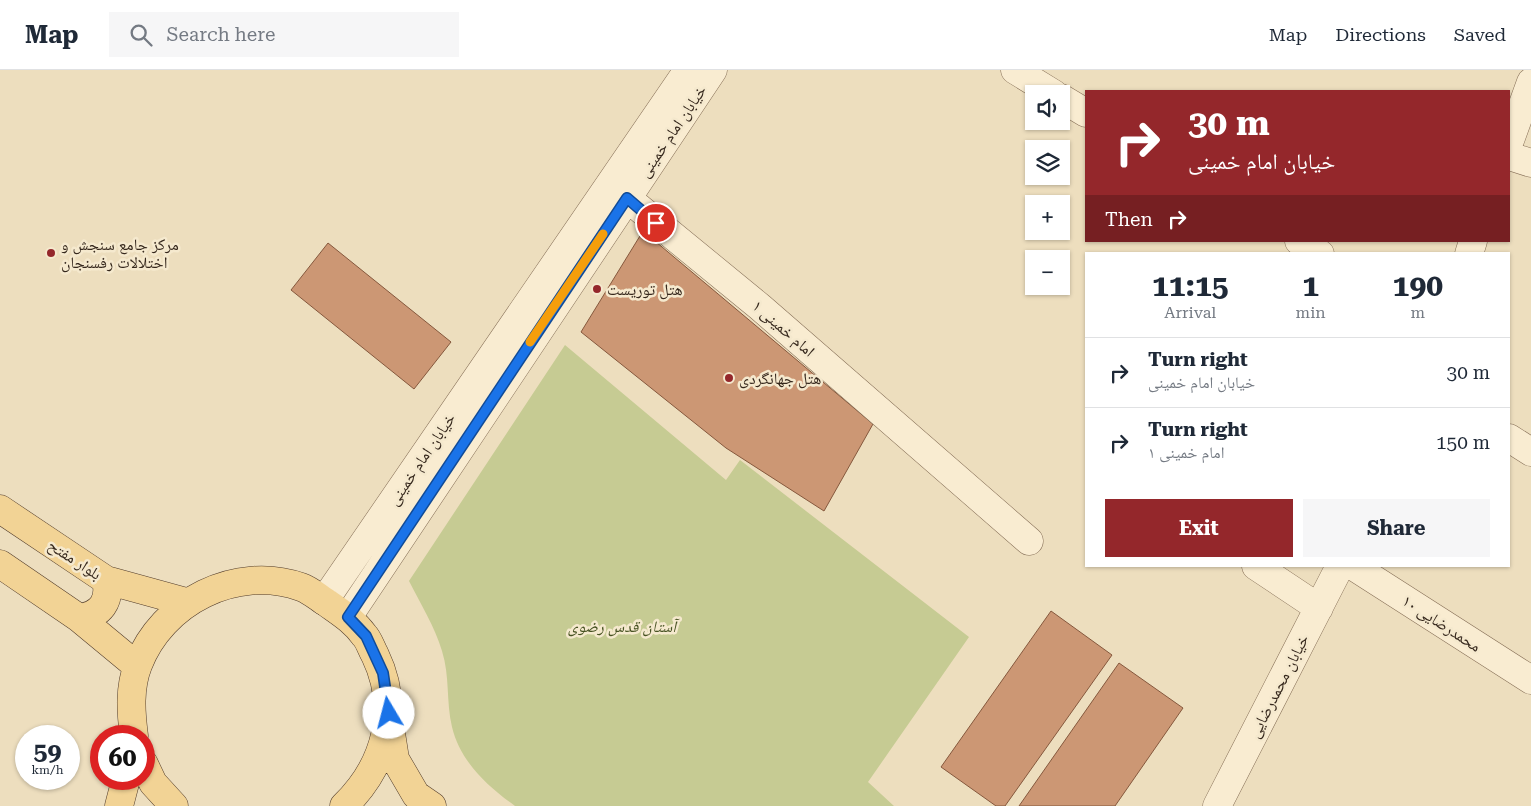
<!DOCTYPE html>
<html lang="en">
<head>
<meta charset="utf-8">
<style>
  body { margin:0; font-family:"Roboto Serif","Noto Naskh Arabic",serif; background:#f6f6f7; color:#1f2937; height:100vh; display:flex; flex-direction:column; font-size:19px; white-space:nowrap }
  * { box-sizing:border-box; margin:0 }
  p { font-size:16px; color:#747a83 }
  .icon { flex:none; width:28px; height:28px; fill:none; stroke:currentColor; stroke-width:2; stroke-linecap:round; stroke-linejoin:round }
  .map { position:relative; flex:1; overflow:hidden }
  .drawer { position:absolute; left:1085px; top:182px; width:425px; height:315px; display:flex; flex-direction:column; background:#fff; border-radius:0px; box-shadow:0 1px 4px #0004 }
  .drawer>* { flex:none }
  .guide { position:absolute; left:1085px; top:20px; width:425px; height:152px; border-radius:0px; box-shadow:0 1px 4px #0004; background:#94272b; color:#fff; overflow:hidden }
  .fabs { position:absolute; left:1025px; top:15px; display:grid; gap:10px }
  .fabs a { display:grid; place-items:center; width:45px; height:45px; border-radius:0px; background:#fff; box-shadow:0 1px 4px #0004; font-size:25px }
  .speed { position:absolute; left:15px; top:655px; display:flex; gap:10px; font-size:25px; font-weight:700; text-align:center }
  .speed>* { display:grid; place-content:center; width:65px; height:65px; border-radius:50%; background:#fff; box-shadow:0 1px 4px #0004; line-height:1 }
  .speed small { font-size:12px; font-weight:400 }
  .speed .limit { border:8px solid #d22; background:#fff; color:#111 }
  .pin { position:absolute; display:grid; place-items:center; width:42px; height:42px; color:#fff; margin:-21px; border:2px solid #fff; border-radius:50%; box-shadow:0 1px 5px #0007 }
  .me { position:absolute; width:55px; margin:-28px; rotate:352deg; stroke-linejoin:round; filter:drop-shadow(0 0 4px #0008) }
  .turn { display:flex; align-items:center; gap:18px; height:105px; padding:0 20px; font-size:22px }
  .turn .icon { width:65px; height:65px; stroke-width:2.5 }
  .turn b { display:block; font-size:35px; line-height:42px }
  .then { display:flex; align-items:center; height:48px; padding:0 20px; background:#0003; gap:10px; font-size:19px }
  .eta { display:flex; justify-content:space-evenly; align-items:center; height:85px; text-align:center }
  .eta b { font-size:30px; font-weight:700; line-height:35px }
  .button { display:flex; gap:10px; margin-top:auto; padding:10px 20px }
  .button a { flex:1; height:58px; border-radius:0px; background:#94272b; color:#fff; font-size:20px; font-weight:700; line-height:58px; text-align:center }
  .button a+a { background:#f6f6f7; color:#1f2937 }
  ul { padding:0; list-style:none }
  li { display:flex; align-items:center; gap:15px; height:70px; padding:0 20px; border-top:1px solid #e0e1e3 }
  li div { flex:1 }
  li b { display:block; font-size:19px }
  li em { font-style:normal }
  header { display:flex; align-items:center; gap:30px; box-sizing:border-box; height:70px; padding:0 25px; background:#fff; border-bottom:1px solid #e0e1e3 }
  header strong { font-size:24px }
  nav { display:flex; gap:28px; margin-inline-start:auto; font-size:18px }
  .search { width:350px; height:45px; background:#f6f6f7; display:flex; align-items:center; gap:12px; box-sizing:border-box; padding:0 18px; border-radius:0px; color:#747a83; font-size:19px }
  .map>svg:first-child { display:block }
</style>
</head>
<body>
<header>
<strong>Map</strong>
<div class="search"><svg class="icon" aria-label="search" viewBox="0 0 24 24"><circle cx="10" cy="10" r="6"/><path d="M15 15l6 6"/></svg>Search here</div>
<nav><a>Map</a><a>Directions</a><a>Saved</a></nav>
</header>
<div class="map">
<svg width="1531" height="736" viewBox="0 0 1531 736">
  <rect width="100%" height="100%" fill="#eddebe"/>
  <path fill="#c6cb93" d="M565 275 726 410 740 390 969 567 868 712 894 736H515C487 716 460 691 452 657 446 632 450 606 442 581 435 557 420 533 409 511Z"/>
  <path fill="#cc9774" stroke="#85583d" d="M643 161 873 354 824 441 726 378 581 262Z
    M328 173 451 272 414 319 291 220Z
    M1051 541 1112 585 1005 736H996L941 697Z
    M1119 593 1183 638 1115 736H1019Z"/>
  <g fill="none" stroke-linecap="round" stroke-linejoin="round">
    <g stroke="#866f57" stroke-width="29">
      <path id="minor" d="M1015 0 1054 24
        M1061 28 1086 43
        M1509 73 1531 12
        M1509 86 1531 93
        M627 128 760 237 1029 471
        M1299 171 1320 184
        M1469 184 1473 171
        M1509 368 1531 382
        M1256 496 1319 538
        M1353 496 1531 610
        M324 531 688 0
        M348 547 713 0
        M1217 736 1340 496"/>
    </g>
    <g stroke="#533d2c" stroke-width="29">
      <path id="major" d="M0 439 106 510 186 532
        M0 494 79 548 137 596
        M79 548C101 545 111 531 106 510
        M390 657 395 689 416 725 432 736
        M134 666C131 643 129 618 138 595 162 532 236 494 301 517 310 520 319 528 327 533 341 543 354 551 364 565 369 570 371 578 375 585 401 639 386 695 344 736
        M144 694 153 713 174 736
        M119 736 126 709"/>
    </g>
    <use href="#minor" stroke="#f9ecd1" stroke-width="28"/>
    <use href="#major" stroke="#f2d395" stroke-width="28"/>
  </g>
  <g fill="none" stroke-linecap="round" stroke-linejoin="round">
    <g stroke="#114b97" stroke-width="12">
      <path id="route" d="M389 643 383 603 366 566 348 547 627 128 656 153"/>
    </g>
    <use href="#route" stroke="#1a73e8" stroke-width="9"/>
    <path stroke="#f59e0b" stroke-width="9" d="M530 272 603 164"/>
  </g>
  <g fill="#94272b" stroke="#f5e9ce" stroke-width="2">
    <circle cx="51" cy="183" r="5"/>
    <circle cx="597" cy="219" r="5"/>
    <circle cx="729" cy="308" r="5"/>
  </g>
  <g text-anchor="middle" stroke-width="5" stroke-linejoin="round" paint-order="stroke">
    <g font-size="16" fill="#35271c" stroke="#f5e9ce">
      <text transform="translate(672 61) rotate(-56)" y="6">خیابان امام خمینی</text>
      <text transform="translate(784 258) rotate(41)" y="6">امام خمینی ۱</text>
      <text transform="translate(421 389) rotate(-56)" y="6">خیابان امام خمینی</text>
      <text transform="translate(75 489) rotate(33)" y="6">بلوار مفتح</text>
      <text transform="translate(1442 553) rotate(33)" y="6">محمدرضایی ۱۰</text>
      <text transform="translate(1278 616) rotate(-63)" y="6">خیابان محمدرضایی</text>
    </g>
    <g font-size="16" fill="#35271c" stroke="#f5e9ce" text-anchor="start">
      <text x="61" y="180">مرکز جامع سنجش و<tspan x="61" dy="18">اختلالات رفسنجان</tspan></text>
      <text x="607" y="225">هتل توریست</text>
      <text x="739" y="314">هتل جهانگردی</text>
    </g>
    <g font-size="16" font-style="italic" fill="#475222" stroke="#f5e9ce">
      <text x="622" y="562">آستان قدس رضوی</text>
    </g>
  </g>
</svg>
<div class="fabs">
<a><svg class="icon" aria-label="sound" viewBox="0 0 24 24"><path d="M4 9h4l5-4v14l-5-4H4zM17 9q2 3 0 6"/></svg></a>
<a><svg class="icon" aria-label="layers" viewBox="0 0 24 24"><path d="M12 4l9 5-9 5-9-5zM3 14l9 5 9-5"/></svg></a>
<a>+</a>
<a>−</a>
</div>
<div class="speed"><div>59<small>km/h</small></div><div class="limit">60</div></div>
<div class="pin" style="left:656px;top:153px;background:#d93025"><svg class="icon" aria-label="arrive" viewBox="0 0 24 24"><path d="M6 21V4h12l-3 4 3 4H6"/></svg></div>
<svg class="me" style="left:389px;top:643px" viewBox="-20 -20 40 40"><circle r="19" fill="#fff"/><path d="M0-13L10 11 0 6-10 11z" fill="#1a73e8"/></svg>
<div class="guide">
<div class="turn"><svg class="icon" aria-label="right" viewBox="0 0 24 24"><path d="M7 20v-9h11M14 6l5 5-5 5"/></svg><div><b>30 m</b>خیابان امام خمینی</div></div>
<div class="then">Then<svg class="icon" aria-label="right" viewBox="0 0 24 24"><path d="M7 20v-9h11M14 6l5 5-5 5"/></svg></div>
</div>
<section class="drawer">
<div class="eta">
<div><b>11:15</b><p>Arrival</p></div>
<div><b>1</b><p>min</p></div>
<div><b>190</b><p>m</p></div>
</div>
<ul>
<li><svg class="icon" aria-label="right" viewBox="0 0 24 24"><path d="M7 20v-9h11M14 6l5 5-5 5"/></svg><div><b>Turn right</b><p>خیابان امام خمینی</p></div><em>30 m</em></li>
<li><svg class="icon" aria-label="right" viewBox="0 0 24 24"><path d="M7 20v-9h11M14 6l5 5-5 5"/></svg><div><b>Turn right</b><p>امام خمینی ۱</p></div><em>150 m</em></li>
</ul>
<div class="button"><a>Exit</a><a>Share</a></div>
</section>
</div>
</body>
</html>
